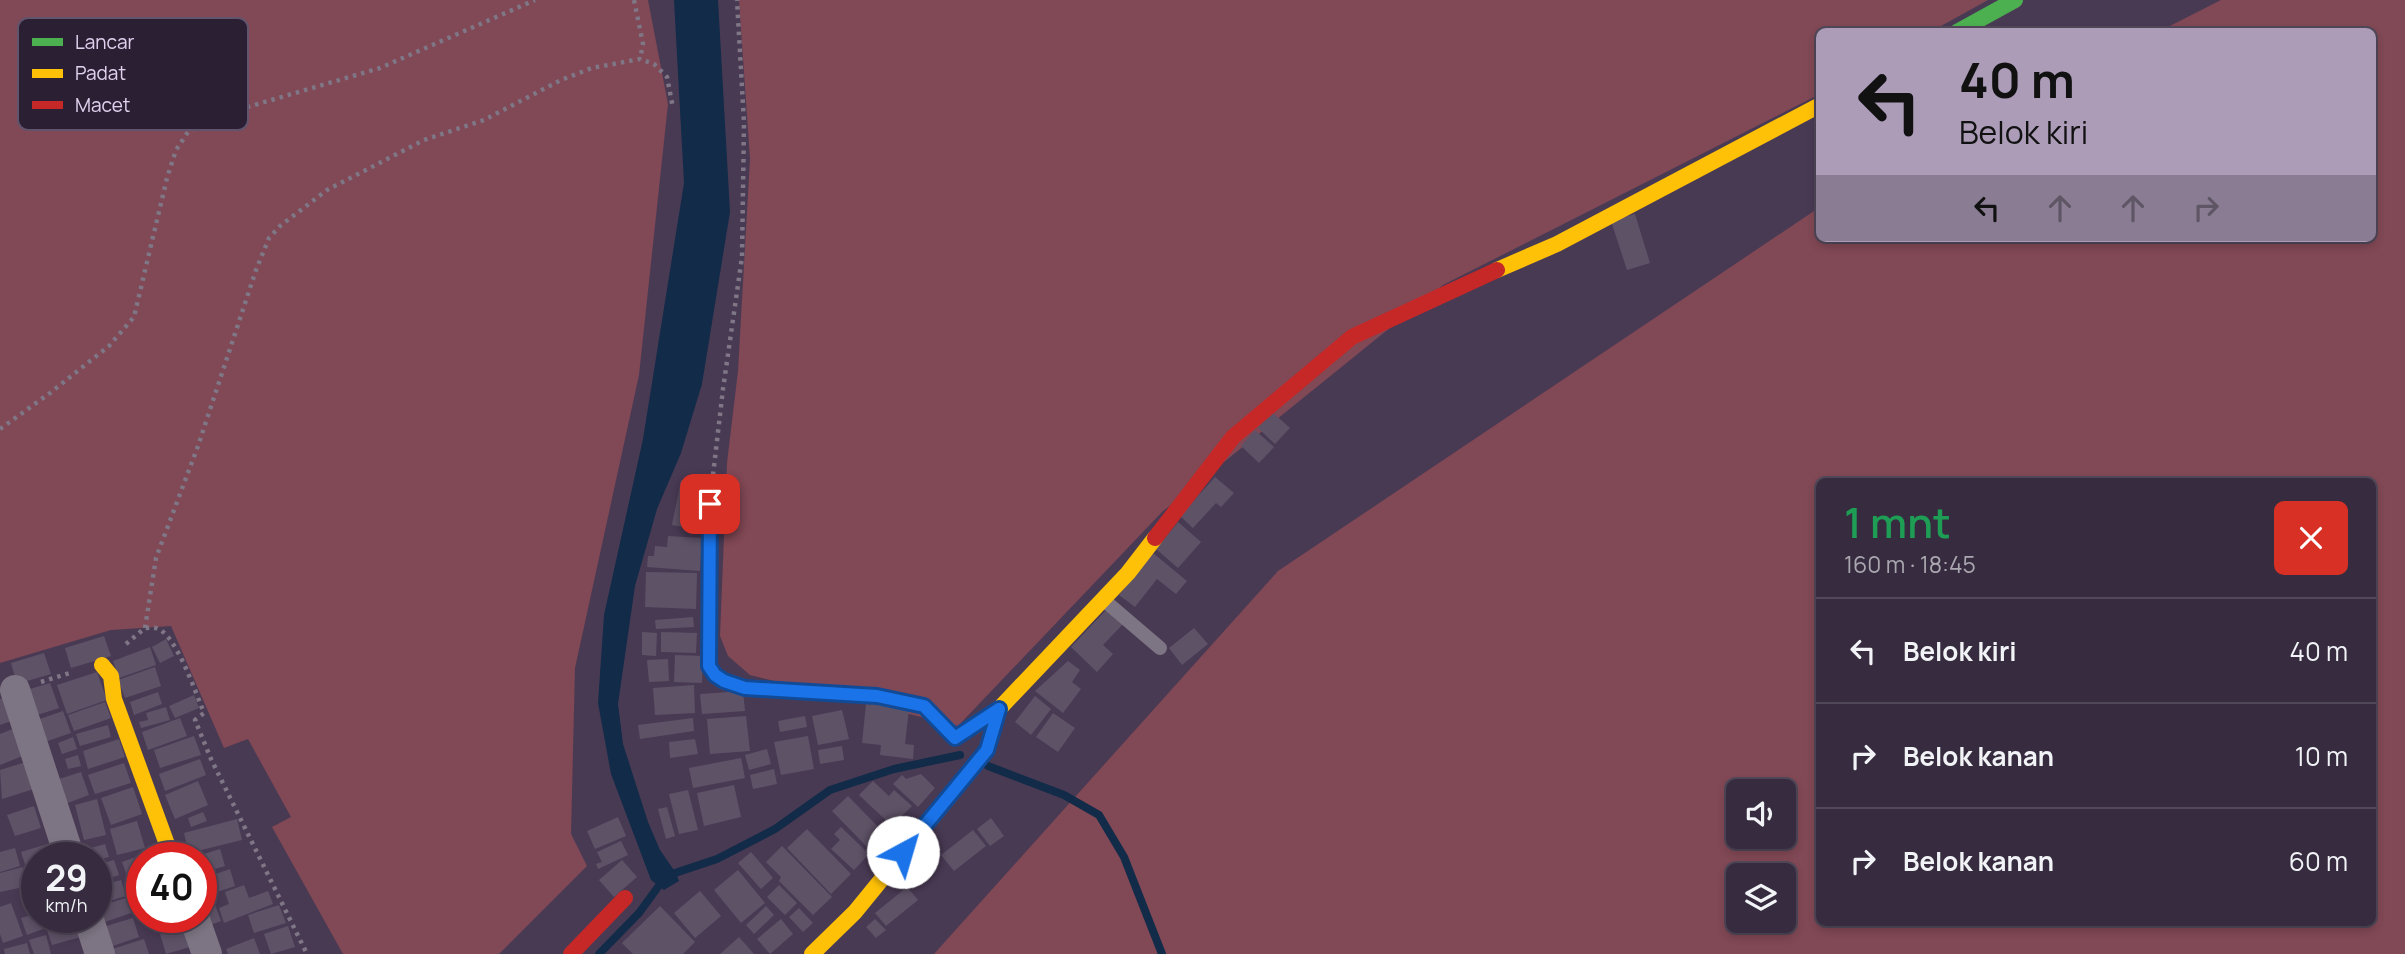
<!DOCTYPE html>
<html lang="id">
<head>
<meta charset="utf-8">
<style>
  body { margin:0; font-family:Manrope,sans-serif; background:#42384a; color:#f1f3f6; height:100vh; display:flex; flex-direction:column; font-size:26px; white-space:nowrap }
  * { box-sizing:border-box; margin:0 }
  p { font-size:23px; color:#aaa7b0 }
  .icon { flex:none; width:38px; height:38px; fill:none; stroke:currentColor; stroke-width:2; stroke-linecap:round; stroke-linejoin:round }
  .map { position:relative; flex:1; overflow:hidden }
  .details { position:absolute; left:1816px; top:478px; width:560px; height:448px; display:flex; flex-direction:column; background:#372c3f; border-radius:10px; box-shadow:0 4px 10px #0003,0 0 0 2px #514859 }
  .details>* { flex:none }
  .banner { position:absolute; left:1816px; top:28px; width:560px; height:214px; border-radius:10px; box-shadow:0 4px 10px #0003,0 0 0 2px #514859; background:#ac9cb8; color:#111; overflow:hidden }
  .fabs { position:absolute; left:1726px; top:779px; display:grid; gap:14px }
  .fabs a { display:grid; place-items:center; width:70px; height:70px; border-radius:10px; background:#372c3f; box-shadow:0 4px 10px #0003,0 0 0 2px #514859; font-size:35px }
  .speed { position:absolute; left:21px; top:842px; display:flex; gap:14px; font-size:35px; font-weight:700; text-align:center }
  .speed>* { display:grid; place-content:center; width:91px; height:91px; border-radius:50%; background:#372c3f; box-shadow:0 4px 10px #0003,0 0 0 2px #514859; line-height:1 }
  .speed small { font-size:18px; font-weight:400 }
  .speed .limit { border:10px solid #d22; background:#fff; color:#111 }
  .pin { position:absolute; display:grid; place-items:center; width:60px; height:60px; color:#fff; margin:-30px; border-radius:14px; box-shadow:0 4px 10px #0006 }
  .me { position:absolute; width:77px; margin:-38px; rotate:39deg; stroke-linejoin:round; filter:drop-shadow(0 0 5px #0008) }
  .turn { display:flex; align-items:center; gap:24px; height:147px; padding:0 28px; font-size:32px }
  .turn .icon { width:91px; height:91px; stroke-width:2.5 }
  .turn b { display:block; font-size:49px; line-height:60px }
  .lanes { display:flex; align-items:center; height:66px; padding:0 28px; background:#0003; justify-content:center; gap:35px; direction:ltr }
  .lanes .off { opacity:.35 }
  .round { display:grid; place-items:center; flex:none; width:74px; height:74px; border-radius:10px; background:#42384a }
  .headline { display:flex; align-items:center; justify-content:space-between; height:119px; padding:0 28px }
  h1 { font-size:42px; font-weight:600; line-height:52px; color:#1e9e55 }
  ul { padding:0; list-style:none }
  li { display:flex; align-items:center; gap:21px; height:105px; padding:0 28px; border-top:2px solid #514859 }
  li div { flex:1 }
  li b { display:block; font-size:26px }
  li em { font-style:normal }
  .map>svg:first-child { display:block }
</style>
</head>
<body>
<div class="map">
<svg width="2405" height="954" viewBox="0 0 2405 954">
  <rect width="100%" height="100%" fill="#493a54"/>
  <path fill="#814855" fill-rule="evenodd" d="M0 0H648L668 104 639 375 575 668 571 834 587 866 499 954H343L272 827 291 817 248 739 224 748 171 626 111 630 0 663Z
    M739 0H1988L1932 31 1820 32V94L1443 285 1162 512 958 726 750 675 728 656 720 636 727 463 738 371 750 159Z
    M2221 0H2405V954H934L1278 571 1820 207V238H2373V32L2160 31ZM1820 481H2373V922H1820ZM1738 791H1783V836H1738ZM1738 875H1783V920H1738Z"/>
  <path fill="#112b48" d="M674 0H718L730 212 702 384 681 453 657 509 635 586 618 704 623 744 648 822 660 850 676 873 679 881 664 890 651 880 611 774 598 703 604 615 643 439 684 183Z"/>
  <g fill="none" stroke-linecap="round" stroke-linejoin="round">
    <path stroke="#112b48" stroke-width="8" d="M988 766 1064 795 1099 815 1124 857 1162 954
      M599 954 639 913 666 876 717 859 775 829 830 790 894 769 960 755"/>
  </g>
  <path fill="#5e5267" d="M1635 214 1650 263 1627 270 1611 221Z
    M1272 412 1290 428 1275 444 1258 428Z
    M1255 430 1274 447 1259 463 1241 446Z
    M1215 477 1234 493 1221 507 1216 503 1193 528 1180 516Z
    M681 480 709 486 706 504 688 501 683 527 672 525Z
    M1178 522 1201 542 1178 568 1156 549Z
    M668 536 702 538 700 571 647 567 648 556H654L655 546 667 547Z
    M1153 553 1187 581 1176 594 1157 579 1135 607 1119 595Z
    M646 572 697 573 696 609 645 607Z
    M1108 608 1124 623 1103 645 1113 654 1097 672 1071 647Z
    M693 617 694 627 656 629 655 620Z
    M1194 628 1208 644 1182 665 1169 648Z
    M642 632 657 633 656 656 642 655Z
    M661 632 697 633 696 653 661 652Z
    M104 636 111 656 71 668 65 648Z
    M166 639 174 656 160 663 152 647Z
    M150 647 156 665 119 678 113 661Z
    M44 653 51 674 17 684 11 663Z
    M675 655 703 656 702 683 674 682Z
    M668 659 669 681 649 682 647 660Z
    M1068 661 1080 670 1072 682 1081 689 1063 713 1035 691Z
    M155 667 161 686 125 698 118 680Z
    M97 672 107 700 67 714 57 685Z
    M50 683 59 708 28 718 20 692Z
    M694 685 695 713 655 715 653 688Z
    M743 691 745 711 702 714 700 694Z
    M158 692 162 704 134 715 130 702Z
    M194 695 199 708 175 718 169 706Z
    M1035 696 1051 709 1031 735 1015 722Z
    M6 697 14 720 0 725V699Z
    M105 702 111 718 74 731 68 715Z
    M866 704 909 709 905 744 914 745 913 759 880 755 881 745 862 743Z
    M166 707 170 720 141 728 139 722 148 720 146 713Z
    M842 710 849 739 818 745 812 716Z
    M63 711 71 733 42 743 34 721Z
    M1053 713 1075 728 1058 752 1036 737Z
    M746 716 750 751 710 754 707 719Z
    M805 716 807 727 780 732 778 721Z
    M180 718 187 736 148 750 142 732Z
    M693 718 694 731 640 739 638 725Z
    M108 725 111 737 80 746 76 734Z
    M15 728 25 755 0 765V734Z
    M194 736 201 755 160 768 154 750Z
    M808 736 814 769 781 775 774 742Z
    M73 737 77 749 62 754 58 743Z
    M119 739 125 757 88 769 83 751Z
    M695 739 698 754 670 758 669 742Z
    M842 746 844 760 820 764 818 750Z
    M767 749 771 764 749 770 745 755Z
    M78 755 81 766 68 769 65 759Z
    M741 758 745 778 693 788 689 768Z
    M200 759 206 775 165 791 159 774Z
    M29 761 37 788 2 799 0 770Z
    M124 763 131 783 95 794 88 775Z
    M774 769 777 784 753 789 750 775Z
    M81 772 89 795 65 804 56 780Z
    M921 774 935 788 918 807 893 784 902 775 906 779Z
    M198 781 208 805 175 819 165 795Z
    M873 781 889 796 894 790 912 806 892 826 859 795Z
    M734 785 741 817 704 826 697 793Z
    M133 787 142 814 111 825 101 798Z
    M688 790 698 830 679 834 669 794Z
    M848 796 886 835 870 850 832 811Z
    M97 799 106 835 84 840 75 805Z
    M34 806 41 828 15 836 7 815Z
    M667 807 675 836 666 839 658 809Z
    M203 812 207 821 191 827 188 818Z
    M618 817 626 836 595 849 587 831Z
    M991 818 1004 836 990 846 977 829Z
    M237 819 242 840 189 853 184 833Z
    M137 821 145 848 117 855 110 829Z
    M841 827 869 854 854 870 831 849 840 840 834 834Z
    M807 829 851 874 831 894 787 848Z
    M973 830 986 846 954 871 941 855Z
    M621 841 628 855 598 869 596 864 602 862 597 852Z
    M54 842 59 858H37V881L31 883 21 852Z
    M105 844 109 857 96 860V858H79L77 852Z
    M782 846 832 897 813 915 779 881 781 877 766 862Z
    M15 848 20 866 0 872V852Z
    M220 849 225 866 201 873V858L194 857Z
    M155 850 158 858H142V886L132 890 122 862Z
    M751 852 773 878 761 889 738 863Z
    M114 860 119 875 96 883V865Z
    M622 860 637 877 614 897 599 880Z
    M23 867 28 886 0 892V873Z
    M230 869 235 886 202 897 201 879Z
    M738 870 765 903 741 923 714 890Z
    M121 880 126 896 96 905V887Z
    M244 885 249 898 268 891 273 904 224 923 219 908 229 904 225 892Z
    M779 885 797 903 785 915 767 897Z
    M907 887 918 900 886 926 875 913Z
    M700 891 721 916 695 938 674 913Z
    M142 894V918L139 919 132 897Z
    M126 898 131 913 102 923 97 907Z
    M213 899 221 921 205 927 201 916V903Z
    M11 903 23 936 3 943 0 934V907Z
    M279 905 286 923 254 933 248 915Z
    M660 906 695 942 683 954H633L622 943Z
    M766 906 774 915 754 934 746 925Z
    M799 908 813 923 803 932 789 917Z
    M37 913 43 929 27 935 21 918Z
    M47 917H78L84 936 52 945 43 918Z
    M166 917H181L190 947 166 954 156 920Z
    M133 918 139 937 110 947 103 927Z
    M781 919 793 934 770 954 757 939Z
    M875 919 886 930 876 938 866 927Z
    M288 926 295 947 271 954 264 934Z
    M46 935 51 954H34L29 940Z
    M739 937 754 954H720Z
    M254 938 260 954H228L226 949Z
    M144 939 149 954H110L109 950Z
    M27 943 30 954H5L4 949Z"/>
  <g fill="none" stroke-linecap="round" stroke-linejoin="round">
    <path stroke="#7f7686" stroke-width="4.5" stroke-dasharray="3.5 5" stroke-linecap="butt" d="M634 0 643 44 640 59
      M0 429 50 393 109 346 134 317 167 178 176 150 188 132 217 116 380 68 535 0
      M713 475 723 389 742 257 744 123 737 0
      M145 628 156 558 198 446 256 270 269 238 280 226 327 190 393 156 424 140 484 120 561 80 592 68 640 59 654 64 667 77 673 108
      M126 644 145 628C149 628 152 627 156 628 176 633 196 694 204 713L195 720 211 759 307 954
      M41 682 73 672"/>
    <path stroke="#7d7583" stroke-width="14" d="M1105 601 1160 648"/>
    <path stroke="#7d7583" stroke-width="30" d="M15 690 70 858
      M88 917 100 954
      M194 917 207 954"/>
    <path stroke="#4caf50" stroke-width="16" d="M1957 32 2015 0
      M710 504 709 666 715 675 724 681 745 688 877 696 924 706 955 738 999 709"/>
    <path stroke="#ffc107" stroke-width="16" d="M1497 270 1557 244 1820 105
      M102 665 111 676 114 699 172 858
      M812 954 855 912 987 750 999 709 1128 573 1155 538"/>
    <path stroke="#c62828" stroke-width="16" d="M1155 538 1233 437 1352 337 1497 270
      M571 954 625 898"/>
  </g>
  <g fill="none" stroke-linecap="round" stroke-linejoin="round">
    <g stroke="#114b97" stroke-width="18">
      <path id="route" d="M710 504 709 666 715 675 724 681 745 688 877 696 924 706 955 738 999 709 987 750 903 852"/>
    </g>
    <use href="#route" stroke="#1a73e8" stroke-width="12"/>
  </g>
  <rect x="18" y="18" width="230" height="112" rx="10" fill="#2b1f34" stroke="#62546c" stroke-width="2"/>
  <rect x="32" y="38" width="31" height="8" fill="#4caf50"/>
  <rect x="32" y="69" width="31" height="9" fill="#ffc107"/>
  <rect x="32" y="101" width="31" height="8" fill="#c62828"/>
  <g font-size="19" fill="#e1d1ee">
    <text x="75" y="49">Lancar</text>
    <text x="75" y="80">Padat</text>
    <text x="75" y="112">Macet</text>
  </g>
</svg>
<div class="fabs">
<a><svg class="icon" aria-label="sound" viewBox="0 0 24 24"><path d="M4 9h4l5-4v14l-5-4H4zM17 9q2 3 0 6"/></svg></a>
<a><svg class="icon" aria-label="layers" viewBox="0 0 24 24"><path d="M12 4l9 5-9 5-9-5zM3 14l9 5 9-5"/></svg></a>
</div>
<div class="speed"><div>29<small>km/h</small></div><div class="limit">40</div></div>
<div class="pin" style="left:710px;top:504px;background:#d93025"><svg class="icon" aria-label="arrive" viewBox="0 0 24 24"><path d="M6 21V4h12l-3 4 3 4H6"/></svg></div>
<svg class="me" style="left:903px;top:852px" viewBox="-20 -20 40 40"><circle r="19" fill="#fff"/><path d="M0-13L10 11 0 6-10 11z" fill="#1a73e8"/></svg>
<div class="banner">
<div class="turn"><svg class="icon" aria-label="left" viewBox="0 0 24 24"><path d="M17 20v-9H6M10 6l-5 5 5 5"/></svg><div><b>40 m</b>Belok kiri</div></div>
<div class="lanes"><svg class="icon" aria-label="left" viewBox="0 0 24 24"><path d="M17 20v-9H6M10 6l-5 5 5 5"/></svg><svg class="icon off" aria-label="ahead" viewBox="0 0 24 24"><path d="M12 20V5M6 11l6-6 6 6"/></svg><svg class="icon off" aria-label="ahead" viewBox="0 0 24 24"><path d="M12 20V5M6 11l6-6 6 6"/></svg><svg class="icon off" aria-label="right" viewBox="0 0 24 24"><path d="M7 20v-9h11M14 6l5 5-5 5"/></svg></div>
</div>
<section class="details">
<div class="headline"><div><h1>1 mnt</h1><p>160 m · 18:45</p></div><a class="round" style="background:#d93025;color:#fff"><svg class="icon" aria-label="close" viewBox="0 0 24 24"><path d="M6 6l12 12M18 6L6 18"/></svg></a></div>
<ul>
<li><svg class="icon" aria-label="left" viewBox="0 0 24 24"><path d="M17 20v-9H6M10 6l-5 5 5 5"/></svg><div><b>Belok kiri</b></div><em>40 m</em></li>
<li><svg class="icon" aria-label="right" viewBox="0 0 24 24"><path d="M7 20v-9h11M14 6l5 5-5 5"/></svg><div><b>Belok kanan</b></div><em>10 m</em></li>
<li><svg class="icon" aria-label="right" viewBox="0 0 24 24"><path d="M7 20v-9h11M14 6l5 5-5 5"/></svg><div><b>Belok kanan</b></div><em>60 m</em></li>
</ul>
</section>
</div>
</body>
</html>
